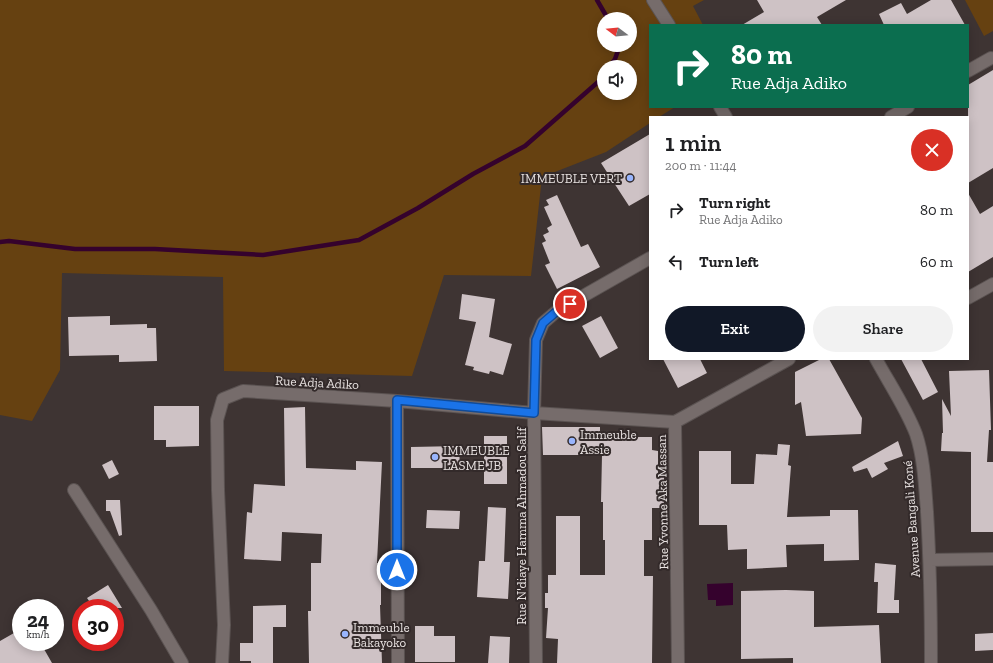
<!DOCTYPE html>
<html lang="en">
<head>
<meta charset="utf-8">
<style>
  body { margin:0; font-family:"Zilla Slab",serif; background:#f2f2f2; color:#202124; height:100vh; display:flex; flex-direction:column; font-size:15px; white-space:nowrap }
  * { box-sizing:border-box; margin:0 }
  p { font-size:13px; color:#757577 }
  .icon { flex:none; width:22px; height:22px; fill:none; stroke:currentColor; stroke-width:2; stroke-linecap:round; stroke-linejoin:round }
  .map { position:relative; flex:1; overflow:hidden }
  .panel { position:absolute; left:649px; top:116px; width:320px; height:244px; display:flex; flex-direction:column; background:#fff; border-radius:0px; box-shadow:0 2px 10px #0003 }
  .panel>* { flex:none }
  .top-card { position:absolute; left:649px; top:24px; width:320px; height:84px; border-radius:0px; box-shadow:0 2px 10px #0003; background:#0b6e4f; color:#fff; overflow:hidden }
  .needle { width:26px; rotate:286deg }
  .controls { position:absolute; left:597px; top:12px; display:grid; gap:8px }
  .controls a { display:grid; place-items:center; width:40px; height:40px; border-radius:50%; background:#fff; box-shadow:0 2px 10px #0003; font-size:20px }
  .speed { position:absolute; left:12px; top:599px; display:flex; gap:8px; font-size:20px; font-weight:700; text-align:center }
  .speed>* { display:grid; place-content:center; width:52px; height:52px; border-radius:50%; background:#fff; box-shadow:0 2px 10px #0003; line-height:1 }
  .speed small { font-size:10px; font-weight:400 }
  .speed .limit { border:6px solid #d22; background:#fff; color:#111 }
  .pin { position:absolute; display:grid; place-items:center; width:34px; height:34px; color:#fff; margin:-17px; border:2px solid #fff; border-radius:50%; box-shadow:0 1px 4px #0007 }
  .me { position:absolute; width:44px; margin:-22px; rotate:0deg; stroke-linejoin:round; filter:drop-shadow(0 0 3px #0008) }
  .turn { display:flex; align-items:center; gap:14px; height:84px; padding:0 16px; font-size:18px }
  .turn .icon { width:52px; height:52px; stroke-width:2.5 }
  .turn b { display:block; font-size:28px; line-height:34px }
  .round { display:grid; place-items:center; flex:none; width:42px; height:42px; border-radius:21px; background:#f2f2f2 }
  .head { display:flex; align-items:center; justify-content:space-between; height:68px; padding:0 16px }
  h1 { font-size:24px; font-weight:600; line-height:30px }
  .primary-button { display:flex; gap:8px; margin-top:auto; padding:8px 16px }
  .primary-button a { flex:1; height:46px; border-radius:24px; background:#111827; color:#fff; font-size:16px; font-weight:600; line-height:46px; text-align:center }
  .primary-button a+a { background:#f2f2f2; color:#202124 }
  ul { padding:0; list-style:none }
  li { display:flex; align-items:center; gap:12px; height:52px; padding:0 16px }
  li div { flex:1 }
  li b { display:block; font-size:15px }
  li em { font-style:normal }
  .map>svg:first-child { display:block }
</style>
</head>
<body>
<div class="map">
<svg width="993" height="663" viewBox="0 0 993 663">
  <rect width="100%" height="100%" fill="#3e3433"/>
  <path fill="#664111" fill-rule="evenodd" d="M0 0H704L693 6 703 25H650V107H675L659 117H650V123L606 152 542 177 531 276 444 275 412 376 224 371 223 277 62 273 60 370 32 421 0 415ZM604 19H630V45H604ZM604 67H630V93H604Z
    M965 0H993V31L984 36Z"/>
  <path fill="#35022d" d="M733 583V605L716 606V600H708L707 584Z"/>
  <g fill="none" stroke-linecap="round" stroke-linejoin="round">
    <path stroke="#35022d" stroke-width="4.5" d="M597 0 608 19
      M609 67 615 59 620 45
      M0 242 9 241 75 249H155L263 255 359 240 418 208 473 174 525 146 598 82 604 74"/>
  </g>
  <path fill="#cec2c5" d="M757 0H846L817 17 822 25H742L764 12Z
    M931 0H951L965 25H884L879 14 901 3 907 14Z
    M993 70V168L968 183V85Z
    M650 134V194L629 206 601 163Z
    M968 193 980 214 993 206V257L968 272Z
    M557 195 581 247 588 244 600 267 557 289 545 265 550 263 542 243 546 241 543 235 549 232 547 228 552 225 544 207 549 205 546 200Z
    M462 294 495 299 489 337 512 344 503 375 490 371 489 374 473 370 474 367 465 365 476 322 459 319Z
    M110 316V325L147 324V328H156L157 361 119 362V355L69 356 68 317Z
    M601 316 618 348 600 358 582 326Z
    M663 359H700L707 373 678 388Z
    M821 359H829L862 418 861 434 806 436 801 402 795 405V372Z
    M901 359H921L938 392 923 400Z
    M989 370 991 430H989L987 462H993V532H971V452L941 451 942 433H943L942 399 951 416 949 371Z
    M154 406H199V446L166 447V440H154Z
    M305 407 306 468 356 470V461L382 462 377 563H381V605H380L382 663H309L308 611H311V563H321L322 534 282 532 281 561 244 559 247 512 252 513 254 484 285 486 284 408Z
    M542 427H600V434H619L618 437H652V450L658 451V474H664V508H652V540H644V576H653L652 663H557L558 639 546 638 548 608H545V593H548V575H556V516H580V575H605V540H603V502H601L602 455H543Z
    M484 436H507V484H484Z
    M898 441 903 456 884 463 888 469 872 478 867 468 854 472 852 467Z
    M778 444 790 445 788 465 791 466 787 517 830 516V510H858L859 560 824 561V544L786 545 787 567 747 569V549L728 550 727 525H699V451H731V484H754L756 454 777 455Z
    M459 446 460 468H411V447Z
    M112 460 119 474 109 479 102 465Z
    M106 500H120L122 535 119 536 110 511H106Z
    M488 507 506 508 504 562H510L508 599 477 597 479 561H485Z
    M427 510 460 511 459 529 426 528Z
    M875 563 896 565 894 600H899V613H877L878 582H874Z
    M108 585 122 608H94L87 598Z
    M786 590 814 591V627L879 625 881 663H793V658L741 659V591Z
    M286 605V627H273V663H251V661H240V643H253V606Z
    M415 626H434V636H455V662H415Z
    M21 629V642H40L52 663H0V641Z
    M993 633V650L975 651V634Z
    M490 636 510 637 509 663H488Z"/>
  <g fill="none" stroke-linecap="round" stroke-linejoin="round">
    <g stroke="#5b5352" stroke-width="14">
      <path id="minor" d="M653 0 669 25
        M968 71 991 58
        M720 107 726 117
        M891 117 908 107
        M968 298 993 284
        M876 359C889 383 906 408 916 434 924 458 925 486 927 512 930 562 931 612 931 663
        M397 401 398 663
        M74 490 151 610 182 663
        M930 560 993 559
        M222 663 224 625 218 490 217 420 223 399 243 391 397 401 534 413 675 422
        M536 663 534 413 536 340 543 323 557 311 650 258
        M678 663 675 422 789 359"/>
    </g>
    <use href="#minor" stroke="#766c6b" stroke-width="12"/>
  </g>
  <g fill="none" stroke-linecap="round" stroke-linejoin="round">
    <g stroke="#114b97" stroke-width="10">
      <path id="route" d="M397 570V400L534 413 536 340 543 323 557 311 570 304"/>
    </g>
    <use href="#route" stroke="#1a73e8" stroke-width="7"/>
  </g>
  <g fill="#99b5fd" stroke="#332a2a" stroke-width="1.5">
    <circle cx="630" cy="178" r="4"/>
    <circle cx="572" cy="441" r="4"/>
    <circle cx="435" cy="457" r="4"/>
    <circle cx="345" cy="634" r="4"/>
  </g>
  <g text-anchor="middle" stroke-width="4" stroke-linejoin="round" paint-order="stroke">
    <g font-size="13" fill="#e8e2e1" stroke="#332a2a" text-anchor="start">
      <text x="622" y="183" text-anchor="end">IMMEUBLE VERT</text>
      <text x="580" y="439">Immeuble<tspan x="580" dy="15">Assie</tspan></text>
      <text x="443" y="455">IMMEUBLE<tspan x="443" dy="15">LASME JB</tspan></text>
      <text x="353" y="632">Immeuble<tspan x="353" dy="15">Bakayoko</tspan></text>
    </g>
    <g font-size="13" fill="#e8e2e1" stroke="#332a2a">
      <text transform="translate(317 382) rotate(3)" y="5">Rue Adja Adiko</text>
      <text transform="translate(662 502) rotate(-91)" y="5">Rue Yvonne Aka Massan</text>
      <text transform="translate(911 519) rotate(-94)" y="5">Avenue Bangali Koné</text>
      <text transform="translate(521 526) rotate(-90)" y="5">Rue N'diaye Hamma Ahmadou Salif</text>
    </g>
  </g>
</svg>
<div class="controls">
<a><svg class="needle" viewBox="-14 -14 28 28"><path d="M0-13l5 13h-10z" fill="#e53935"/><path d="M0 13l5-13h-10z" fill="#757577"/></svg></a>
<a><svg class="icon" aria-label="sound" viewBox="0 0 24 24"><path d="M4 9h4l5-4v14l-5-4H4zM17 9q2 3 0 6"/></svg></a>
</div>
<div class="speed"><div>24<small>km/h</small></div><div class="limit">30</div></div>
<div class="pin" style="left:570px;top:304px;background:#d93025"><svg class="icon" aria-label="arrive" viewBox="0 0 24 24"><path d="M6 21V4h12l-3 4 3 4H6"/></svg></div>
<svg class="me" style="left:397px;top:570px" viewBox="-20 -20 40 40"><circle r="17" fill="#1a73e8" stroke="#fff" stroke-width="3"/><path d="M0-11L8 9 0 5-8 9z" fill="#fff"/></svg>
<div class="top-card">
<div class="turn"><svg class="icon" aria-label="right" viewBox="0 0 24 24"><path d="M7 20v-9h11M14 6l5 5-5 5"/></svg><div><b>80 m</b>Rue Adja Adiko</div></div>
</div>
<section class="panel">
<div class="head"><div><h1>1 min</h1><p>200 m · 11:44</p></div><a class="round" style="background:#d93025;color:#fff"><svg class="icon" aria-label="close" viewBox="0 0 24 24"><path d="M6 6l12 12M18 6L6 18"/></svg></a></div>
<ul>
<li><svg class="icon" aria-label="right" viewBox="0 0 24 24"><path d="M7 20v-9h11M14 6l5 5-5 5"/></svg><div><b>Turn right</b><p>Rue Adja Adiko</p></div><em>80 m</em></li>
<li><svg class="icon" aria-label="left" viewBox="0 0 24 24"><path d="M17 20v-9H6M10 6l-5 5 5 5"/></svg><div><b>Turn left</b></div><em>60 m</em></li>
</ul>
<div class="primary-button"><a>Exit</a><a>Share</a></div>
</section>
</div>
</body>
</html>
